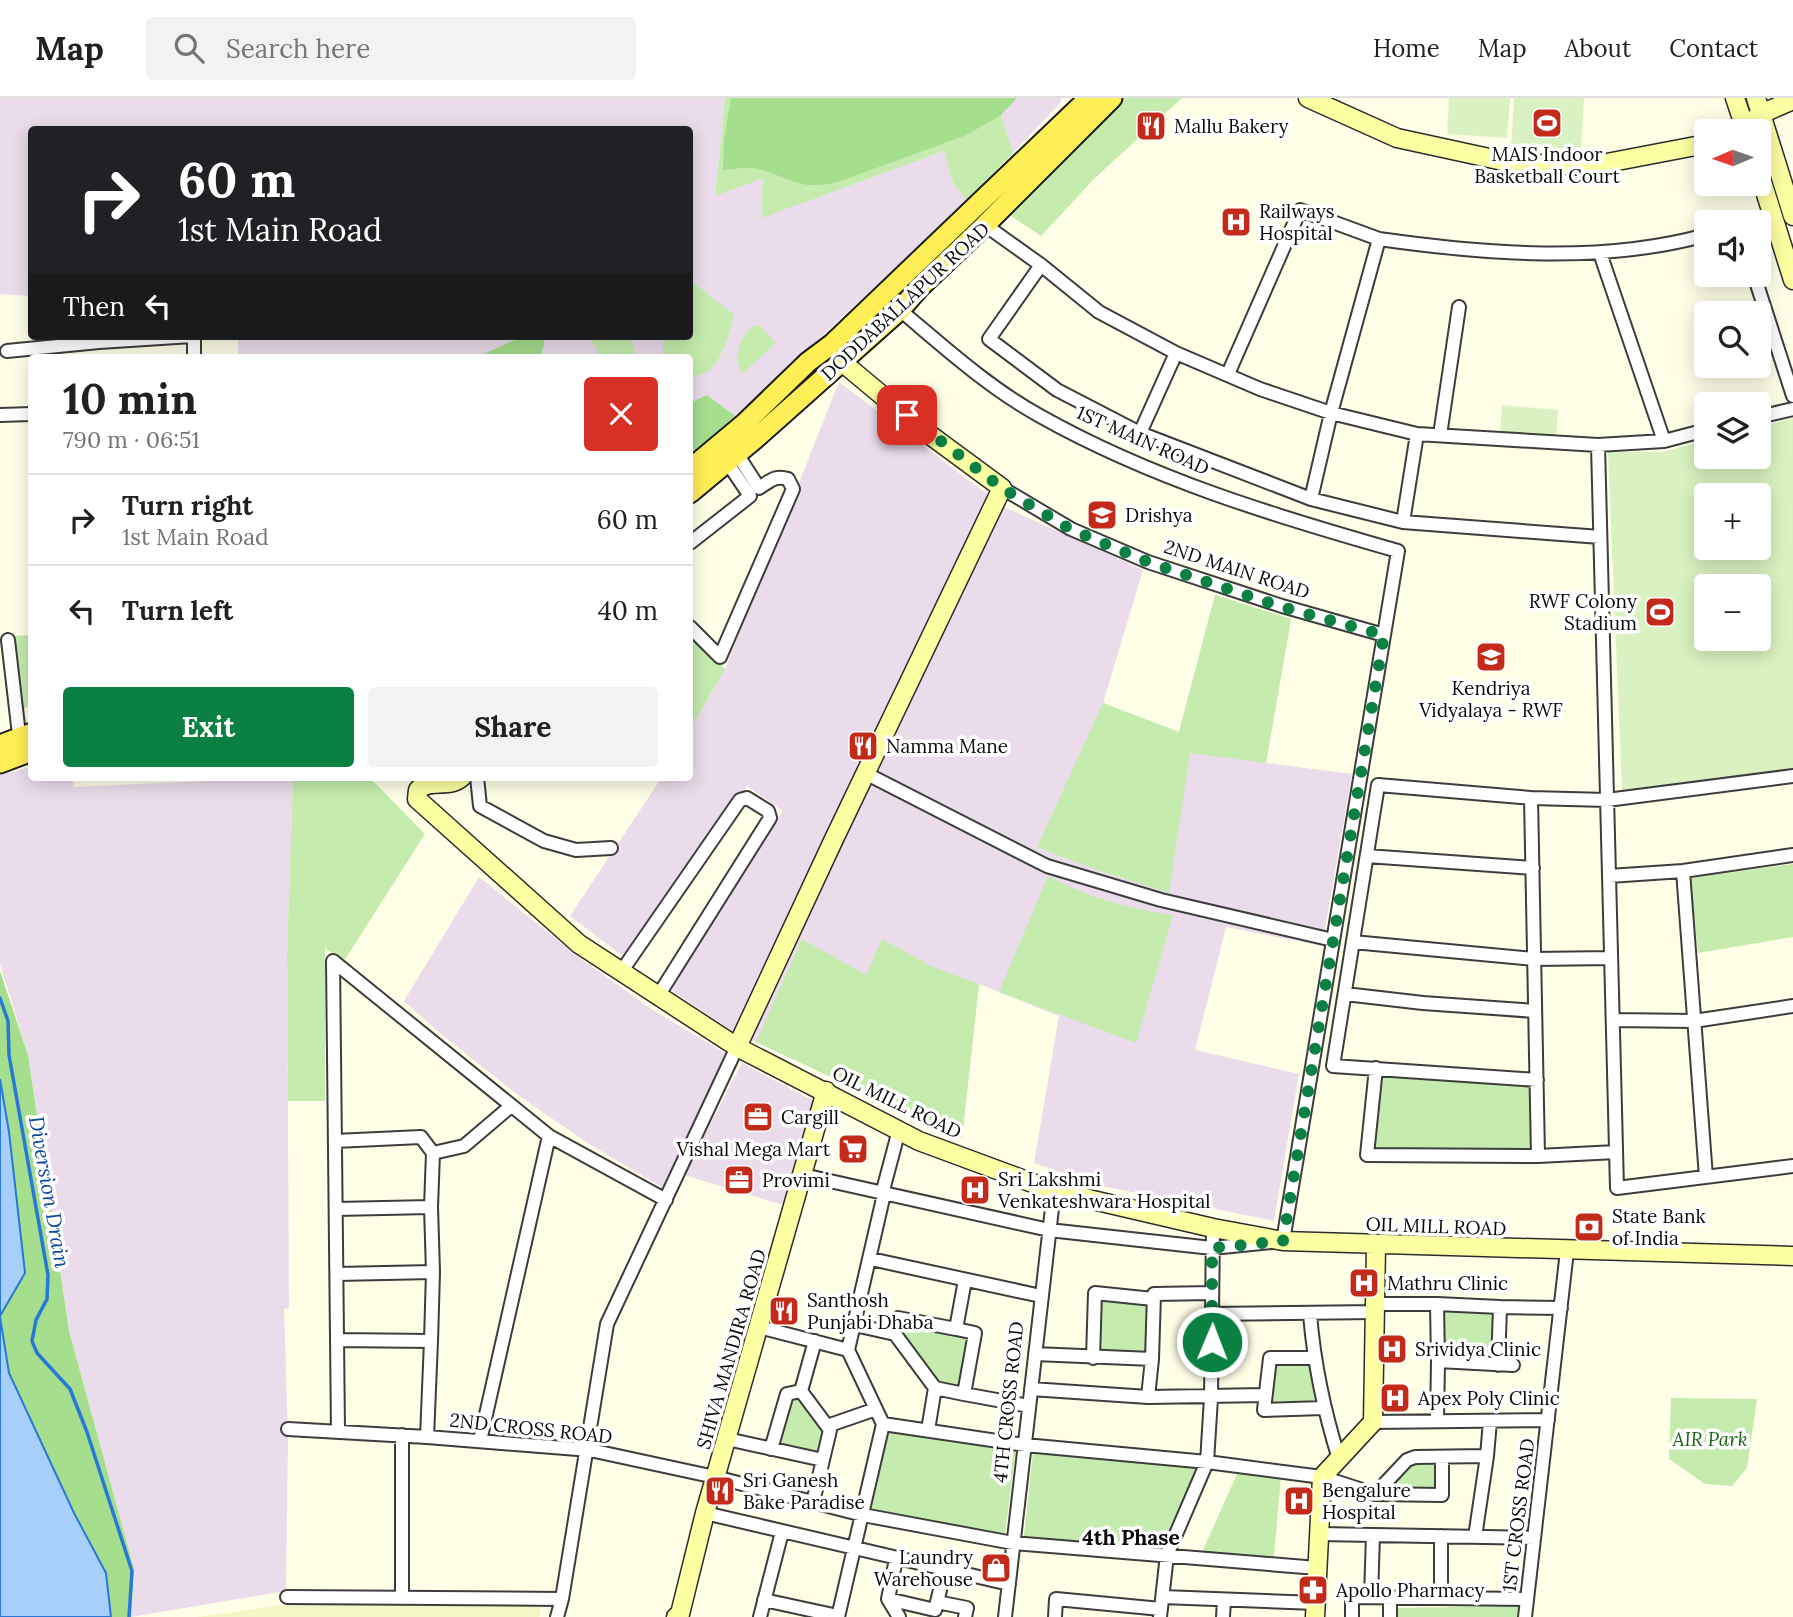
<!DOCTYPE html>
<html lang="en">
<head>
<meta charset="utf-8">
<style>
  body { margin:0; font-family:Lora,serif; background:#f2f2f2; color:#202124; height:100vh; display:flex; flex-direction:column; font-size:26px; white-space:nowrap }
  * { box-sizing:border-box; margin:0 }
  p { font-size:23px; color:#757577 }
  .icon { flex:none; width:38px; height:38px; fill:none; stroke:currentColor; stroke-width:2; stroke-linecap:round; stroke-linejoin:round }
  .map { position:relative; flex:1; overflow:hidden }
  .sheet { position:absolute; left:28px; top:256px; width:665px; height:427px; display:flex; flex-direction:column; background:#fff; border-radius:7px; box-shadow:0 4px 18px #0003 }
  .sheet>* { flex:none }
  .top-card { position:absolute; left:28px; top:28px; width:665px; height:214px; border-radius:7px; box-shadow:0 4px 18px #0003; background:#202124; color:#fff; overflow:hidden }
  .needle { width:46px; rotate:268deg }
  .tools { position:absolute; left:1694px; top:21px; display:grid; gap:14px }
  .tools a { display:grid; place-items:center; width:77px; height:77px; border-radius:7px; background:#fff; box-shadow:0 4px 18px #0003; font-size:35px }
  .pin { position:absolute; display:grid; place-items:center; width:60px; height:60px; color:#fff; margin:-30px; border-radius:14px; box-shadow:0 4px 10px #0006 }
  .me { position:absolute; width:77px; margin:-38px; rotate:1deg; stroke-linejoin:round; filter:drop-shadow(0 0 5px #0008) }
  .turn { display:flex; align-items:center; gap:24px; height:147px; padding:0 35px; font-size:32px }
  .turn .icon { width:91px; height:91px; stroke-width:2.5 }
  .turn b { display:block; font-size:49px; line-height:60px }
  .then { display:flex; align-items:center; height:66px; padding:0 35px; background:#0003; gap:14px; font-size:26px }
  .round { display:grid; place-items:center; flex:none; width:74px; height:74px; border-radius:7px; background:#f2f2f2 }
  .head { display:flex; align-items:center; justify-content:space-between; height:119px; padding:0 35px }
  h1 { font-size:42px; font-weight:700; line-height:52px }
  .button { display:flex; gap:14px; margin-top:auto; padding:14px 35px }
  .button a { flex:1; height:80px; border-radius:7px; background:#0b8043; color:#fff; font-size:28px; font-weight:700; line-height:80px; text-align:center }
  .button a+a { background:#f2f2f2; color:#202124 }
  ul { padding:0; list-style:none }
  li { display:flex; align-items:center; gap:21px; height:91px; padding:0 35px; border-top:2px solid #e0e0e0 }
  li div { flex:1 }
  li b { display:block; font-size:26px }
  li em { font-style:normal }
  header { display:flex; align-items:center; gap:42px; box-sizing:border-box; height:98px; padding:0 35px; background:#fff; border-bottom:2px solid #e0e0e0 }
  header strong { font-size:33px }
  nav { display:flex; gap:38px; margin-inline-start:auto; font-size:24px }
  .search { width:490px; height:63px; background:#f2f2f2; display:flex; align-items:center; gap:18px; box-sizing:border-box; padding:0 24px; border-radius:7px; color:#757577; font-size:26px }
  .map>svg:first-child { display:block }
</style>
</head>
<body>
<header>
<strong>Map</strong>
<div class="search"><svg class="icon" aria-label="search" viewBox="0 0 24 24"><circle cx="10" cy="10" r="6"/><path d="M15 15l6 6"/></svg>Search here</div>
<nav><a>Home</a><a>Map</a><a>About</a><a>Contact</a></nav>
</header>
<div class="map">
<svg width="1793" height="1519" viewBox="0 0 1793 1519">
  <rect width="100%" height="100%" fill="#fffee7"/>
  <path fill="#eadcea" d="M0 0H725L715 97 763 79 761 119 944 53 953 85 967 103 740 314 690 356V259H238V238H690V32H32L31 198 0 196Z
    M996 0H1061V4L1013 55Z
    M839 284 1004 409 1143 472 1103 605 1179 634 1215 497 1291 521 1266 665 1352 676 1322 848 1226 829 1195 952 1299 976 1274 1123 1102 1088 1034 1065 1059 918 979 886 962 1040 732 933 669 890 783 713 747 688 624 859 570 818 662 679H690V632L725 571Z
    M31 669 32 679H73L74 689 293 679 287 855 289 1210 284 1211 288 1338 286 1493 131 1519 134 1471 69 1233 28 957 0 866V677Z
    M479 779 582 862 653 912 728 957 663 1090 589 1046 518 997 441 936 404 903Z
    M742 965 819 1006 786 1108 684 1077Z"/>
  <path fill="#f4f7c5" d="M296 1505H541L539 1519H197Z"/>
  <path fill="#c5ecae" d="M725 0H996L1013 55 967 103 953 85 944 53 761 120 763 80 715 98Z
    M1120 0H1182L1095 80 1041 138 998 109Z
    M691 183 733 216C734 227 720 264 710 272 704 276 697 278 690 280V259H663V238H690Z
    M759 227 776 245 742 276C733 260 739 243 750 230Z
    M590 238H629L637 259H599Z
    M1215 497 1291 521 1266 665 1190 655 1169 795 1097 772 1037 749 1103 605 1179 634Z
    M690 533 725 571 690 632Z
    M31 537V607L18 613 14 538Z
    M293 679 333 683 370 680 425 736 344 863 325 850V1003H288L287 855Z
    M1793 766V839L1698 855 1690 780Z
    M1048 778C1088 799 1128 811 1173 817L1136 945 999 894Z
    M802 841 866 877 882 841 931 868 979 886 962 1040 756 944Z
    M1376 970 1537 982 1538 1058 1367 1057Z
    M1100 1198 1151 1202 1150 1257 1097 1256Z
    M1439 1210 1498 1211 1496 1265 1439 1261Z
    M901 1223 972 1237 962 1292 938 1287 899 1236Z
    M1310 1263 1317 1307H1267L1273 1264Z
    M801 1298 824 1332 818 1357 777 1347 789 1300Z
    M1671 1300 1757 1301 1747 1370 1732 1388 1705 1386 1669 1361Z
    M887 1327 1016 1351 1005 1436 870 1413Z
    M1033 1354 1200 1366 1165 1452 1024 1438Z
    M1439 1362 1438 1394H1382L1408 1365Z
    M1238 1374 1281 1378 1274 1459 1202 1454Z
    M1518 1508 1517 1519H1395V1510Z"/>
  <path fill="#a5de8c" d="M731 0H1017L1000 18 964 38 835 85C795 92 792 80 758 71 747 68 734 71 723 72L724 41Z
    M524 238H543L544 247 540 259H477Z
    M707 297 735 318 690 356V305Z
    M0 873 28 957 69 1233 134 1471 131 1519H111L106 1474 74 1415 9 1275 0 1218 25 1175 9 1034 0 981Z"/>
  <path fill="#daf2c1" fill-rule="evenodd" d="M1449 0H1510L1507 40 1447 36Z
    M1514 0H1584L1581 52 1511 48Z
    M1502 307 1558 312 1556 340 1500 336Z
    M1793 320V670L1622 692 1608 354H1663L1706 342V359H1759V329ZM1759 397V450H1706V397ZM1706 488H1759V541H1706Z"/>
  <path fill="#a7cffb" stroke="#2878d7" stroke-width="2" d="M0 981 9 1034 25 1175 0 1218Z
    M0 1219 9 1275 74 1415 106 1475 111 1519H0Z"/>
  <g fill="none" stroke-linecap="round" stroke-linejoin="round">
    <path stroke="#2878d7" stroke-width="3.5" d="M0 900 8 923 9 957 48 1177 47 1201 36 1222 32 1243 37 1255 70 1291 87 1334 132 1473 129 1519"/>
    <g stroke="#3d3d3d" stroke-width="16">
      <path id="street" d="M985 127 1041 167 1099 214 1176 255 1260 291 1331 315 1417 336 1598 347 1664 343 1706 332
        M1600 155 1664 343
        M1041 167 989 241 1057 292 1140 335 1311 401 1403 424 1600 439
        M1754 177 1793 298
        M194 238V259
        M7 253 99 244 192 238
        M1228 276 1300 112 1379 141
        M0 317 32 316
        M1759 319 1793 311
        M1140 335 1176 255
        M1440 337 1459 209
        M1598 347 1617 1090 1793 1068
        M1002 390 1071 431 1148 464 1282 508 1384 537
        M1311 401 1331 315 1379 141C1485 156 1602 166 1706 137
        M1403 424 1417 336
        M690 445 750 398 727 364
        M690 529 720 559 793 391 788 381C775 377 770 383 759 390L737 356
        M8 542 20 645
        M865 675 1047 768 1161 802 1333 842
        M477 679 480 708 544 743 576 752 611 750
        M1531 700 1538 1058
        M1367 758 1533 770
        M1683 773 1706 1079
        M1609 778 1683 773 1793 757
        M1353 844 1534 861 1611 860
        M621 874 740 702 747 700 768 713 770 720 658 898
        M1345 896 1423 905 1535 913
        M1613 922 1694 923 1793 908
        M1376 970 1367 1057 1538 1058 1616 1054
        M1537 982 1333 968 1378 687 1531 700 1607 702 1793 678
        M335 1043 421 1039 433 1055
        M803 1077 1049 1132 1212 1150 1283 1143 1398 453C1275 418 1152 381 1040 318 989 290 944 249 900 212
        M882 1096 899 1032
        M336 1111 431 1109 433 1055 464 1048 511 1008
        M871 1161 1041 1198
        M337 1176 433 1174
        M965 1182 956 1231 975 1235 964 1296 1029 1308
        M1375 1206H1437L1500 1209 1498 1267
        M1437 1206 1438 1263 1513 1267
        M1500 1209 1561 1210
        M1212 1216 1375 1214
        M1310 1216C1314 1266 1324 1313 1339 1361
        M855 1227 895 1236 935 1290 928 1332
        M759 1229 848 1252
        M895 1236 898 1220 956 1231
        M337 1242 431 1243 433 1174 431 1109
        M848 1252 884 1096
        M1035 1256 1152 1261 1148 1299
        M1093 1260 1095 1195 1153 1201
        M1314 1260H1270L1264 1312 1323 1310
        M1152 1261 1154 1196 1212 1195
        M935 1290 964 1296
        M1031 1291 1148 1299 1265 1297
        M801 1293 830 1332 813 1404
        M801 1293 815 1243
        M1437 1323 1438 1263
        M1373 1324 1548 1322
        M883 1326 1025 1347 1207 1364 1322 1379 1375 1396 1442 1397V1359
        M827 1328 876 1311
        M288 1331 427 1339 590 1352 715 1379 863 1417 1013 1445 1317 1470
        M338 1333 333 863 549 1038 666 1102
        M402 1337V1499
        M427 1339 431 1243
        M727 1341 823 1362
        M480 1343 549 1038
        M771 1351 787 1296 801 1293
        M1375 1396 1407 1362 1415 1359 1487 1358 1490 1323
        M705 1415 1009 1486
        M1319 1436 1534 1440
        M1475 1439 1487 1358
        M896 1461 888 1501 899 1519
        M287 1499 562 1501
        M1163 1499 1316 1505
        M1371 1499 1373 1437
        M1390 1500V1519
        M1441 1500V1438
        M888 1501 935 1512 945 1472
        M764 1502 838 1518
        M937 1504 967 1510 965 1519
        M557 1519 562 1501 607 1226 737 949
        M760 1519 782 1434
        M838 1519 883 1326 848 1252
        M1005 1519 1054 1093
        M1055 1519 1056 1501 1161 1511
        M1160 1519 1167 1457 1207 1364 1211 1300 1213 1130
        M1223 1519 1224 1502
        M1352 1519V1499L1527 1501
        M1525 1519 1567 1153"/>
    </g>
    <g stroke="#2c2c2c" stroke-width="21">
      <path id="secondary" d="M1308 0 1397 40 1512 65 1591 68 1706 46
        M1735 0 1746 33
        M1756 0 1793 118
        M1734 33 1770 12 1793 2
        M1759 74 1793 182
        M462 679C449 691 430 680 418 692L417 701 579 846 737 949 919 1043 1054 1093 1213 1130 1283 1143 1793 1158
        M737 949 834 741 1002 390 926 334 842 264
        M676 1519 680 1516 705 1415 826 993
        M1315 1519 1322 1379 1373 1324 1376 1147"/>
    </g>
    <g stroke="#1b1b1b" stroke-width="23">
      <path id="primary" d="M690 371 745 325 808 264 832 246 1089 0
        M690 395 755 341 900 212 919 190 985 127 1112 0
        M0 647 32 635
        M0 665 32 653"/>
    </g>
    <use href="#street" stroke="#fff" stroke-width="12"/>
    <use href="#secondary" stroke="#fcffa2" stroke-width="18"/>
    <use href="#primary" stroke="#ffef57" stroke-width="19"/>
  </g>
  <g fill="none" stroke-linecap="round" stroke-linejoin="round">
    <path stroke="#0b8043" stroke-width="12" stroke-dasharray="0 21.6" d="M907 317 1002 390 1070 431 1148 464 1282 509 1384 537 1283 1143 1212 1150V1244"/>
  </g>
  <defs>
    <g id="stadium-square" transform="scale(1.575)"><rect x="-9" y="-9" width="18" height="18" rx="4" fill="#c32a19" stroke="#fff"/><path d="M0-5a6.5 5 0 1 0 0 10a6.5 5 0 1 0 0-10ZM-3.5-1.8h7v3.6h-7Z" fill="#fff"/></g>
    <g id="restaurant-square" transform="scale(1.575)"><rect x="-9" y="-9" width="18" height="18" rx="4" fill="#c32a19" stroke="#fff"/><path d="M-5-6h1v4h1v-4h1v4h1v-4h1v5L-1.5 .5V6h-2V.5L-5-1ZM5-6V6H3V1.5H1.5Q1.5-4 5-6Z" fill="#fff"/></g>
    <g id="hospital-square" transform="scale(1.575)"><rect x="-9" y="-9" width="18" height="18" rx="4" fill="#c32a19" stroke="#fff"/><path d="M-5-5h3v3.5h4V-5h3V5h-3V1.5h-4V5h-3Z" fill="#fff"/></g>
    <g id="school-square" transform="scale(1.575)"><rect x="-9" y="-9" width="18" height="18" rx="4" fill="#c32a19" stroke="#fff"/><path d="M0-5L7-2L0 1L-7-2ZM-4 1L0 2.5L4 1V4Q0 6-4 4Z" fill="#fff"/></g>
    <g id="office-square" transform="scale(1.575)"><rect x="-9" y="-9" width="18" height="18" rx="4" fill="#c32a19" stroke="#fff"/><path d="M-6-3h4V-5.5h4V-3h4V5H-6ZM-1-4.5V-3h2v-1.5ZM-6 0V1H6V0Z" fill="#fff"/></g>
    <g id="supermarket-square" transform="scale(1.575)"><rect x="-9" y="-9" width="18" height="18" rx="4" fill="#c32a19" stroke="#fff"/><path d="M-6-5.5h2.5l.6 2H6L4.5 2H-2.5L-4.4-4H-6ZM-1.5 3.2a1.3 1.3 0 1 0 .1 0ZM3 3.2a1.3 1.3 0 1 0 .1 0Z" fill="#fff"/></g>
    <g id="bank-square" transform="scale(1.575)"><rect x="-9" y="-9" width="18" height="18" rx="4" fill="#c32a19" stroke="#fff"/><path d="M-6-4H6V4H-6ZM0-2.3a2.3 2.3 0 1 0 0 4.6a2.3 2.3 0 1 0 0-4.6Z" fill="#fff"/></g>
    <g id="shop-square" transform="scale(1.575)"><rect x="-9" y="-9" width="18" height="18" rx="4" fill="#c32a19" stroke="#fff"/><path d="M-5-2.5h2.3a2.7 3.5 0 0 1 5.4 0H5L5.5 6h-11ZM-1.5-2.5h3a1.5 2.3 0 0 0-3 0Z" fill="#fff"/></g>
    <g id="pharmacy-square" transform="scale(1.575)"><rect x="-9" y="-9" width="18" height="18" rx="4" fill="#c32a19" stroke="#fff"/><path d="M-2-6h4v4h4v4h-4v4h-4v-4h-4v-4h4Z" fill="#fff"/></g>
  </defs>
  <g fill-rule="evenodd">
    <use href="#stadium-square" x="1547" y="25"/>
    <use href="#restaurant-square" x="1151" y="28"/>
    <use href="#hospital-square" x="1236" y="124"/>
    <use href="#school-square" x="1102" y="417"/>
    <use href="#stadium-square" x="1660" y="514"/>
    <use href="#school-square" x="1491" y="559"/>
    <use href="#restaurant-square" x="863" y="648"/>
    <use href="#office-square" x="758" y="1019"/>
    <use href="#supermarket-square" x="853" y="1051"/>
    <use href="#office-square" x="739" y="1082"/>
    <use href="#hospital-square" x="975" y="1092"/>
    <use href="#bank-square" x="1589" y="1129"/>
    <use href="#hospital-square" x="1364" y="1185"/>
    <use href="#restaurant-square" x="784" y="1213"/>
    <use href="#hospital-square" x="1392" y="1251"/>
    <use href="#hospital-square" x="1395" y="1300"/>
    <use href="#restaurant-square" x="720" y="1393"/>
    <use href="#hospital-square" x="1299" y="1403"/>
    <use href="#shop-square" x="996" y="1470"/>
    <use href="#pharmacy-square" x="1313" y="1492"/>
  </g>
  <g text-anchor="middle" stroke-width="7" stroke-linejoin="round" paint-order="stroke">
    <g font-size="19" fill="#0a0a0a" stroke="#fff" text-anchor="start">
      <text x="1174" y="35">Mallu Bakery</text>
      <text x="1547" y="63" text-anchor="middle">MAIS Indoor<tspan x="1547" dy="22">Basketball Court</tspan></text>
      <text x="1259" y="120">Railways<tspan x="1259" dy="22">Hospital</tspan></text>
      <text x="1125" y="424">Drishya</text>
      <text x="1637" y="510" text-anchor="end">RWF Colony<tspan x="1637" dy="22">Stadium</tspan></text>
      <text x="1491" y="597" text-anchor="middle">Kendriya<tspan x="1491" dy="22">Vidyalaya - RWF</tspan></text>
      <text x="886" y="655">Namma Mane</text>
      <text x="781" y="1026">Cargill</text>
      <text x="830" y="1058" text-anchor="end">Vishal Mega Mart</text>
      <text x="998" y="1088">Sri Lakshmi<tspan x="998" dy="22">Venkateshwara Hospital</tspan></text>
      <text x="762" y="1089">Provimi</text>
      <text x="1612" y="1125">State Bank<tspan x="1612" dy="22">of India</tspan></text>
      <text x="1387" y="1192">Mathru Clinic</text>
      <text x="807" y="1209">Santhosh<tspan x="807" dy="22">Punjabi Dhaba</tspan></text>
      <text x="1415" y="1258">Srividya Clinic</text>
      <text x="1418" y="1307">Apex Poly Clinic</text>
      <text x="743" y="1389">Sri Ganesh<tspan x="743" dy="22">Bake Paradise</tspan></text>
      <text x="1322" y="1399">Bengalure<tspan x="1322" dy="22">Hospital</tspan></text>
      <text x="973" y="1466" text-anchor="end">Laundry<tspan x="973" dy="22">Warehouse</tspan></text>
      <text x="1336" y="1499">Apollo Pharmacy</text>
    </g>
    <g font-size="19" fill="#0a0a0a" stroke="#fff">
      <text transform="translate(905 203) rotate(-43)" y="7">DODDABALLAPUR ROAD</text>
      <text transform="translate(1143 342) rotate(24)" y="7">1ST MAIN ROAD</text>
      <text transform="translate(1237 471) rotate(18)" y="7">2ND MAIN ROAD</text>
      <text transform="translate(897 1004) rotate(26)" y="7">OIL MILL ROAD</text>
      <text transform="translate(1436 1128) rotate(2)" y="7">OIL MILL ROAD</text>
      <text transform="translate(731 1251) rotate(-74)" y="7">SHIVA MANDIRA ROAD</text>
      <text transform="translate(1008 1304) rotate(-84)" y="7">4TH CROSS ROAD</text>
      <text transform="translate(531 1330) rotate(6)" y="7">2ND CROSS ROAD</text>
      <text transform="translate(1518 1417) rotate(-83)" y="7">1ST CROSS ROAD</text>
    </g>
    <g font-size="19" font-style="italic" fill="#1c6517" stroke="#fff">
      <text x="1710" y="1348">AIR Park</text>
    </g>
    <g font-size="21" font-style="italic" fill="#0c4ba3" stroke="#fff">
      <text transform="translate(49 1094) rotate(80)" y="7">Diversion Drain</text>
    </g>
    <g font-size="21" font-weight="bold" fill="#0a0a0a" stroke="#fff">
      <text x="1131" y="1447">4th Phase</text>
    </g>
  </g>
</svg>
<div class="tools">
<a><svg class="needle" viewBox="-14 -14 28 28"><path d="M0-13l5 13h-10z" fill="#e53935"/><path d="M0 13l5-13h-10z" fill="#757577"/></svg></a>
<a><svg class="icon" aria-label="sound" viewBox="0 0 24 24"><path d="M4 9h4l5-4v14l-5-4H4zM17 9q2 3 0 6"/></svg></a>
<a><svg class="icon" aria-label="search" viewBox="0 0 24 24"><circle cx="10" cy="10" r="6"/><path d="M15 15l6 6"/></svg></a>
<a><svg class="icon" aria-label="layers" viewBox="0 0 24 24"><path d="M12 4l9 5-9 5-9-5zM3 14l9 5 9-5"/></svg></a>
<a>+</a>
<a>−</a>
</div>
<div class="pin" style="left:907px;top:317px;background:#d93025"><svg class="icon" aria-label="arrive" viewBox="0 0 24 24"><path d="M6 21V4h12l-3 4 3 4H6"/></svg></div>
<svg class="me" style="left:1212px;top:1244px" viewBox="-20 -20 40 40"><circle r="17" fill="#0b8043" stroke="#fff" stroke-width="3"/><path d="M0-11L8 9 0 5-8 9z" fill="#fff"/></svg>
<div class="top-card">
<div class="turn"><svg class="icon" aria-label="right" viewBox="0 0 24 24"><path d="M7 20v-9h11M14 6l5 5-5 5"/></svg><div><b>60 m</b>1st Main Road</div></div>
<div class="then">Then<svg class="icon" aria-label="left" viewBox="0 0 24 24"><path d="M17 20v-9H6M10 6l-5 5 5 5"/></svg></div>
</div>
<section class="sheet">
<div class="head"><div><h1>10 min</h1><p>790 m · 06:51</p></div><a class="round" style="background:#d93025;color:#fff"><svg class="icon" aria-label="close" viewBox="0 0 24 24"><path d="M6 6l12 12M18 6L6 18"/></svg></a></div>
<ul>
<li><svg class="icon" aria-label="right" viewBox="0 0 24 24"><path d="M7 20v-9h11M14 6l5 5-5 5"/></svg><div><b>Turn right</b><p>1st Main Road</p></div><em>60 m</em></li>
<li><svg class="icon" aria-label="left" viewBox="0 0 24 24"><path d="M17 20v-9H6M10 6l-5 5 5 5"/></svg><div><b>Turn left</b></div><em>40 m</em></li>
</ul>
<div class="button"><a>Exit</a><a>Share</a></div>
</section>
</div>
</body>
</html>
